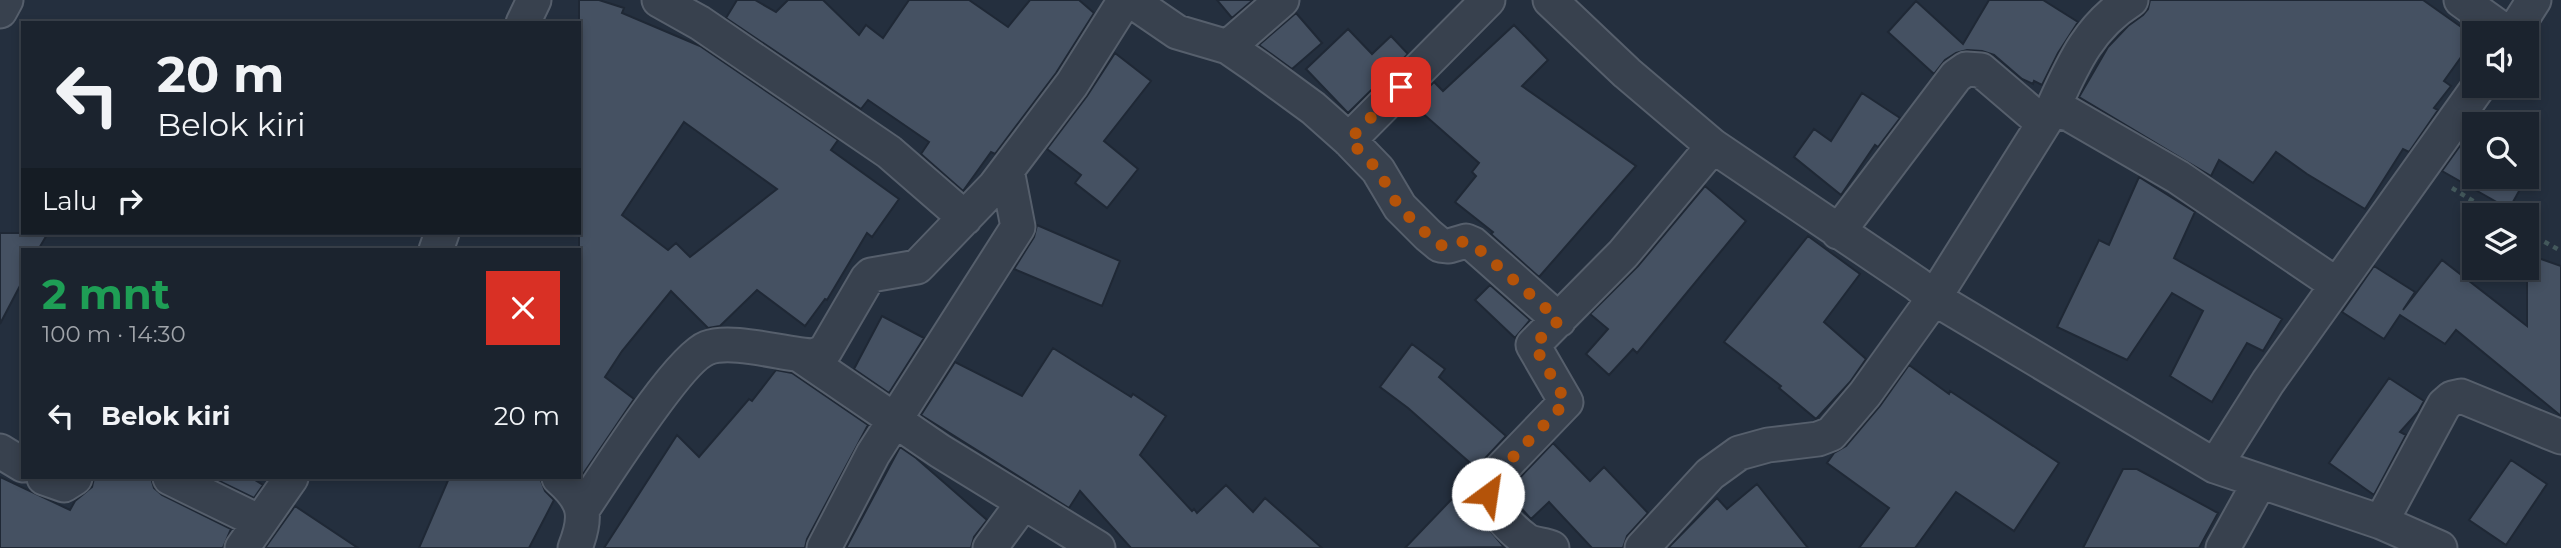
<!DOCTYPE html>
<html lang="id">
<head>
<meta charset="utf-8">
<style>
  body { margin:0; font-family:Montserrat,sans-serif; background:#282f3a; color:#f1f3f6; height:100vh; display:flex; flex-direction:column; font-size:26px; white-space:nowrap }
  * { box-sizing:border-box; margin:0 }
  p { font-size:23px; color:#a0a4aa }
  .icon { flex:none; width:38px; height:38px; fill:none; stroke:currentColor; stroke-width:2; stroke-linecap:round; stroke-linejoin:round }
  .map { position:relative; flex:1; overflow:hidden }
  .panel { position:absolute; left:21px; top:248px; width:560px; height:231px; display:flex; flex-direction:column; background:#1b232e; border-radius:0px; box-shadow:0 4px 10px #0003,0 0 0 2px #39404a }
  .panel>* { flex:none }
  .top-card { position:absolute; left:21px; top:21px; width:560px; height:214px; border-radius:0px; box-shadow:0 4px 10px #0003,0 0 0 2px #39404a; background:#1b232e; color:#f1f3f6; overflow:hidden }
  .controls { position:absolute; left:2462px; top:21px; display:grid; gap:14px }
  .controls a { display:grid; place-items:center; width:77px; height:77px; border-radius:0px; background:#1b232e; box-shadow:0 4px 10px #0003,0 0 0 2px #39404a; font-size:35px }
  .pin { position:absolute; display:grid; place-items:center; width:60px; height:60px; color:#fff; margin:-30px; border-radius:14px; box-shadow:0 4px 10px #0006 }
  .me { position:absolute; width:77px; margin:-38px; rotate:31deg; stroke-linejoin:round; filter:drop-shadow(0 0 5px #0008) }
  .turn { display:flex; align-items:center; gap:24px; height:147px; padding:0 21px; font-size:32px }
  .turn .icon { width:91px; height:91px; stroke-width:2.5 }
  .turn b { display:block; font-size:49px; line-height:60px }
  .then { display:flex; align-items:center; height:66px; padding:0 21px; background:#0003; gap:14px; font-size:26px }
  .round { display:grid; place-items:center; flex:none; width:74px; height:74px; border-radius:0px; background:#282f3a }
  .headline { display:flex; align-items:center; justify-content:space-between; height:119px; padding:0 21px }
  h1 { font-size:42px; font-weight:700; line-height:52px; color:#1e9e55 }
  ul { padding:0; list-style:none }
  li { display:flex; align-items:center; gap:21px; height:98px; padding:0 21px }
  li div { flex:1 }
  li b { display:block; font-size:26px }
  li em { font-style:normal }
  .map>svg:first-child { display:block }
</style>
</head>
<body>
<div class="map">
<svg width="2561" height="548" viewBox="0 0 2561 548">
  <rect width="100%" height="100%" fill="#242f3e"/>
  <path fill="#455162" stroke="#1f2835" stroke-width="2" fill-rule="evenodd" d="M579 0H599L624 8 622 13 700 46 838 140 831 150 899 199 872 237 867 233 827 300 825 299 805 326 757 290 720 326 708 328 671 291 622 351 605 377 634 399 583 474 579 471ZM684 122 777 189 690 257 676 243 668 250 622 215Z
    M737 0H755L776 12 788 0H823L859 35 866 25 883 38 909 0H969L1008 27 1030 0H1079L1094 13 1056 73 995 154 991 152 963 191 921 154 929 142 868 100 861 109 726 18Z
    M1217 0H1253L1232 18Z
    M1989 0H2043L2078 22 2058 53 2042 85 2034 81 2033 84 2022 79 1994 55 1982 51 1967 50 1956 53 1945 60 1934 74 1888 32 1916 1 1963 44Z
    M2150 0H2423L2474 36V39L2444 81 2451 86 2434 108 2438 110 2409 152 2403 149 2365 209 2307 174 2276 152 2253 183 2219 160 2211 176 2079 97 2108 47 2128 26 2143 15 2148 9Z
    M1296 13 1322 43 1292 69 1259 45Z
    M1514 25 1548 60 1522 86 1636 166 1539 277 1491 234 1493 232 1455 202 1476 176 1472 172 1479 163 1412 104 1434 82 1443 91Z
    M1348 29 1372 54 1391 36 1408 54 1348 113 1306 69Z
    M1115 53 1151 81 1104 141 1138 169 1107 208 1075 183 1081 175 1047 149 1087 96Z
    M1862 93 1900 118 1878 147 1875 145 1841 195 1794 157 1814 129 1831 141Z
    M2472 129 2474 131V177H2527L2509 209 2442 171Z
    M2139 177 2195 212 2174 258 2282 319 2263 351 2247 343 2212 402 2170 376 2203 311 2172 293 2127 360 2057 327 2099 240 2109 245Z
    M1705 186 1746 221 1637 353 1633 349 1609 375 1586 354 1608 329 1590 314 1638 266Z
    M1037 225 1120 261 1102 306 1014 269 1034 237Z
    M0 233H48L38 250H23V280L0 324Z
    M1808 236 1860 274 1824 322 1866 359 1850 382 1816 419 1779 388 1781 386 1724 342Z
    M2527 254 2561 266V416L2456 330 2445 344 2400 315 2384 339 2342 312 2374 266 2415 292 2403 310 2442 260 2527 326Z
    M1490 285 1530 320 1515 338 1475 300Z
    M882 316 924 338 889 393 854 369Z
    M1412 344 1445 369 1439 377 1506 436 1476 468 1408 408 1380 387Z
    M1053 348 1131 397 1133 394 1166 416 1140 455 1192 511 1194 509 1197 513 1226 485 1253 512 1265 498 1322 548H1131L1080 491 1069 508 921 415 955 362 1022 396Z
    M1909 365 1949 394 1950 391 2059 463 2014 531 1956 492 1915 548H1859L1889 508 1827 463 1834 453 1846 446 1880 406Z
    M776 370 792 373 868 425 807 539 805 548H604L677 435 699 457 749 399 752 401Z
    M2389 378 2424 401 2418 412 2400 432 2406 435 2374 495 2329 463Z
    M1553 443 1590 481 1604 467 1648 513 1627 536 1623 548H1592L1549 502 1531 519 1511 497 1508 490Z
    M900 447 916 458 987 520 974 537 971 548H846Z
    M2511 460 2547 484 2506 545 2469 520Z
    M2123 469H2137L2218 513 2199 548H2083Z
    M0 477 70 510 75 501 92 487 94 478H151L154 488 162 495 231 529 223 548H0Z
    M213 478H252L263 485 254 498Z
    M449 478H540L545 491 554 500 529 548H419Z
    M1470 480 1469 494 1477 515 1504 547 1405 548Z
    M1757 484 1808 548H1668L1717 498 1727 509Z
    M295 506 358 548H265Z"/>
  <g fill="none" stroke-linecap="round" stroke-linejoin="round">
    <g stroke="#565f6c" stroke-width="37">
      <path id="minor" d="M659 0 700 23 889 152 965 218
        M1550 0 1627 73 1713 146 1917 284 1934 298 2215 466 2381 522 2440 548
        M2461 0 2507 33
        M1125 2 1131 1 1139 6 1177 32 1228 47 1257 67 1313 108 1349 140 1378 170 1400 207 1428 235 1440 245 1449 246 1466 241 1473 244 1559 320
        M0 11 6 0
        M523 23 534 0
        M2513 33 2534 0
        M1228 47 1282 0
        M2052 110C2072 66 2088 27 2131 0
        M1349 140 1488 0
        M1838 232 1956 76 1966 69 1981 70 2043 123
        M436 250 442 233
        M801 356 940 451 1098 548
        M0 451 23 465
        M2215 466 2268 382 2479 86
        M44 478 64 485 75 478
        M170 478 260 522
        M559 478C585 501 588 515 575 548
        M582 510C603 479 678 359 707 348 732 338 785 355 814 356L825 351 867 279 871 275 917 267 921 263 995 186 1072 84 1125 0
        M2381 522 2444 405 2452 398 2461 396 2561 437
        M242 548 291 478
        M824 548 873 454 1018 227 1007 170
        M990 548 1023 503
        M1552 548C1544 544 1533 545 1526 540 1511 529 1483 502 1489 482L1566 402 1533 345 1623 254 1713 146
        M1642 548 1710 474 1739 453 1768 445 1818 439 1831 434 1865 394 1934 298 2052 110 2069 114 2178 177 2337 285
        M2223 548 2259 483"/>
    </g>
    <path stroke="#44595c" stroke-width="4.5" stroke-dasharray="5 5" stroke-linecap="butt" d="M2452 188 2496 215
      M2527 232 2561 251"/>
    <use href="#minor" stroke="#38414e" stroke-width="33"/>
  </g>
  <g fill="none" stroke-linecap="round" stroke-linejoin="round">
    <path stroke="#b45309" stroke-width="12" stroke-dasharray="0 21.6" d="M1401 87 1349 140 1378 170 1399 207 1428 235 1440 245 1449 246 1465 241 1473 244 1559 320 1534 345 1566 402 1489 482 1488 494"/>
  </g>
</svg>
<div class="controls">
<a><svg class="icon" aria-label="sound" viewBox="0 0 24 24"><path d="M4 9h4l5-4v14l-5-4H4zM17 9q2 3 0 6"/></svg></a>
<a><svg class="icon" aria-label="search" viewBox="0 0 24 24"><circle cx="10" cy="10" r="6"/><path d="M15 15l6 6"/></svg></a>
<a><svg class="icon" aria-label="layers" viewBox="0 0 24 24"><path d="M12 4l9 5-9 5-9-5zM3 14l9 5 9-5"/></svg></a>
</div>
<div class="pin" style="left:1401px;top:87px;background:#d93025"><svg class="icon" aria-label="arrive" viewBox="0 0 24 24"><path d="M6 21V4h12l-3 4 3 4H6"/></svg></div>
<svg class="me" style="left:1488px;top:494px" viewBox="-20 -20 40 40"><circle r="19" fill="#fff"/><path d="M0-13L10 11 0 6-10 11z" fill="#b45309"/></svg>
<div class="top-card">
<div class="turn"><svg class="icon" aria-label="left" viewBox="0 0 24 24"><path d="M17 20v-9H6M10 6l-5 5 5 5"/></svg><div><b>20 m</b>Belok kiri</div></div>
<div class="then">Lalu<svg class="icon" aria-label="right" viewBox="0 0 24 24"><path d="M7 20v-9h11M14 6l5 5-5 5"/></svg></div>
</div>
<section class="panel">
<div class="headline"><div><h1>2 mnt</h1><p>100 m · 14:30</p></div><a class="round" style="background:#d93025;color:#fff"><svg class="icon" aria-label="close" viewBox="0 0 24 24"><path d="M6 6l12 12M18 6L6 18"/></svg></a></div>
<ul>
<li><svg class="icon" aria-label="left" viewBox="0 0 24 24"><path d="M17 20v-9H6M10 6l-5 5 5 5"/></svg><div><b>Belok kiri</b></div><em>20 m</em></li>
</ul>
</section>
</div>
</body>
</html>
